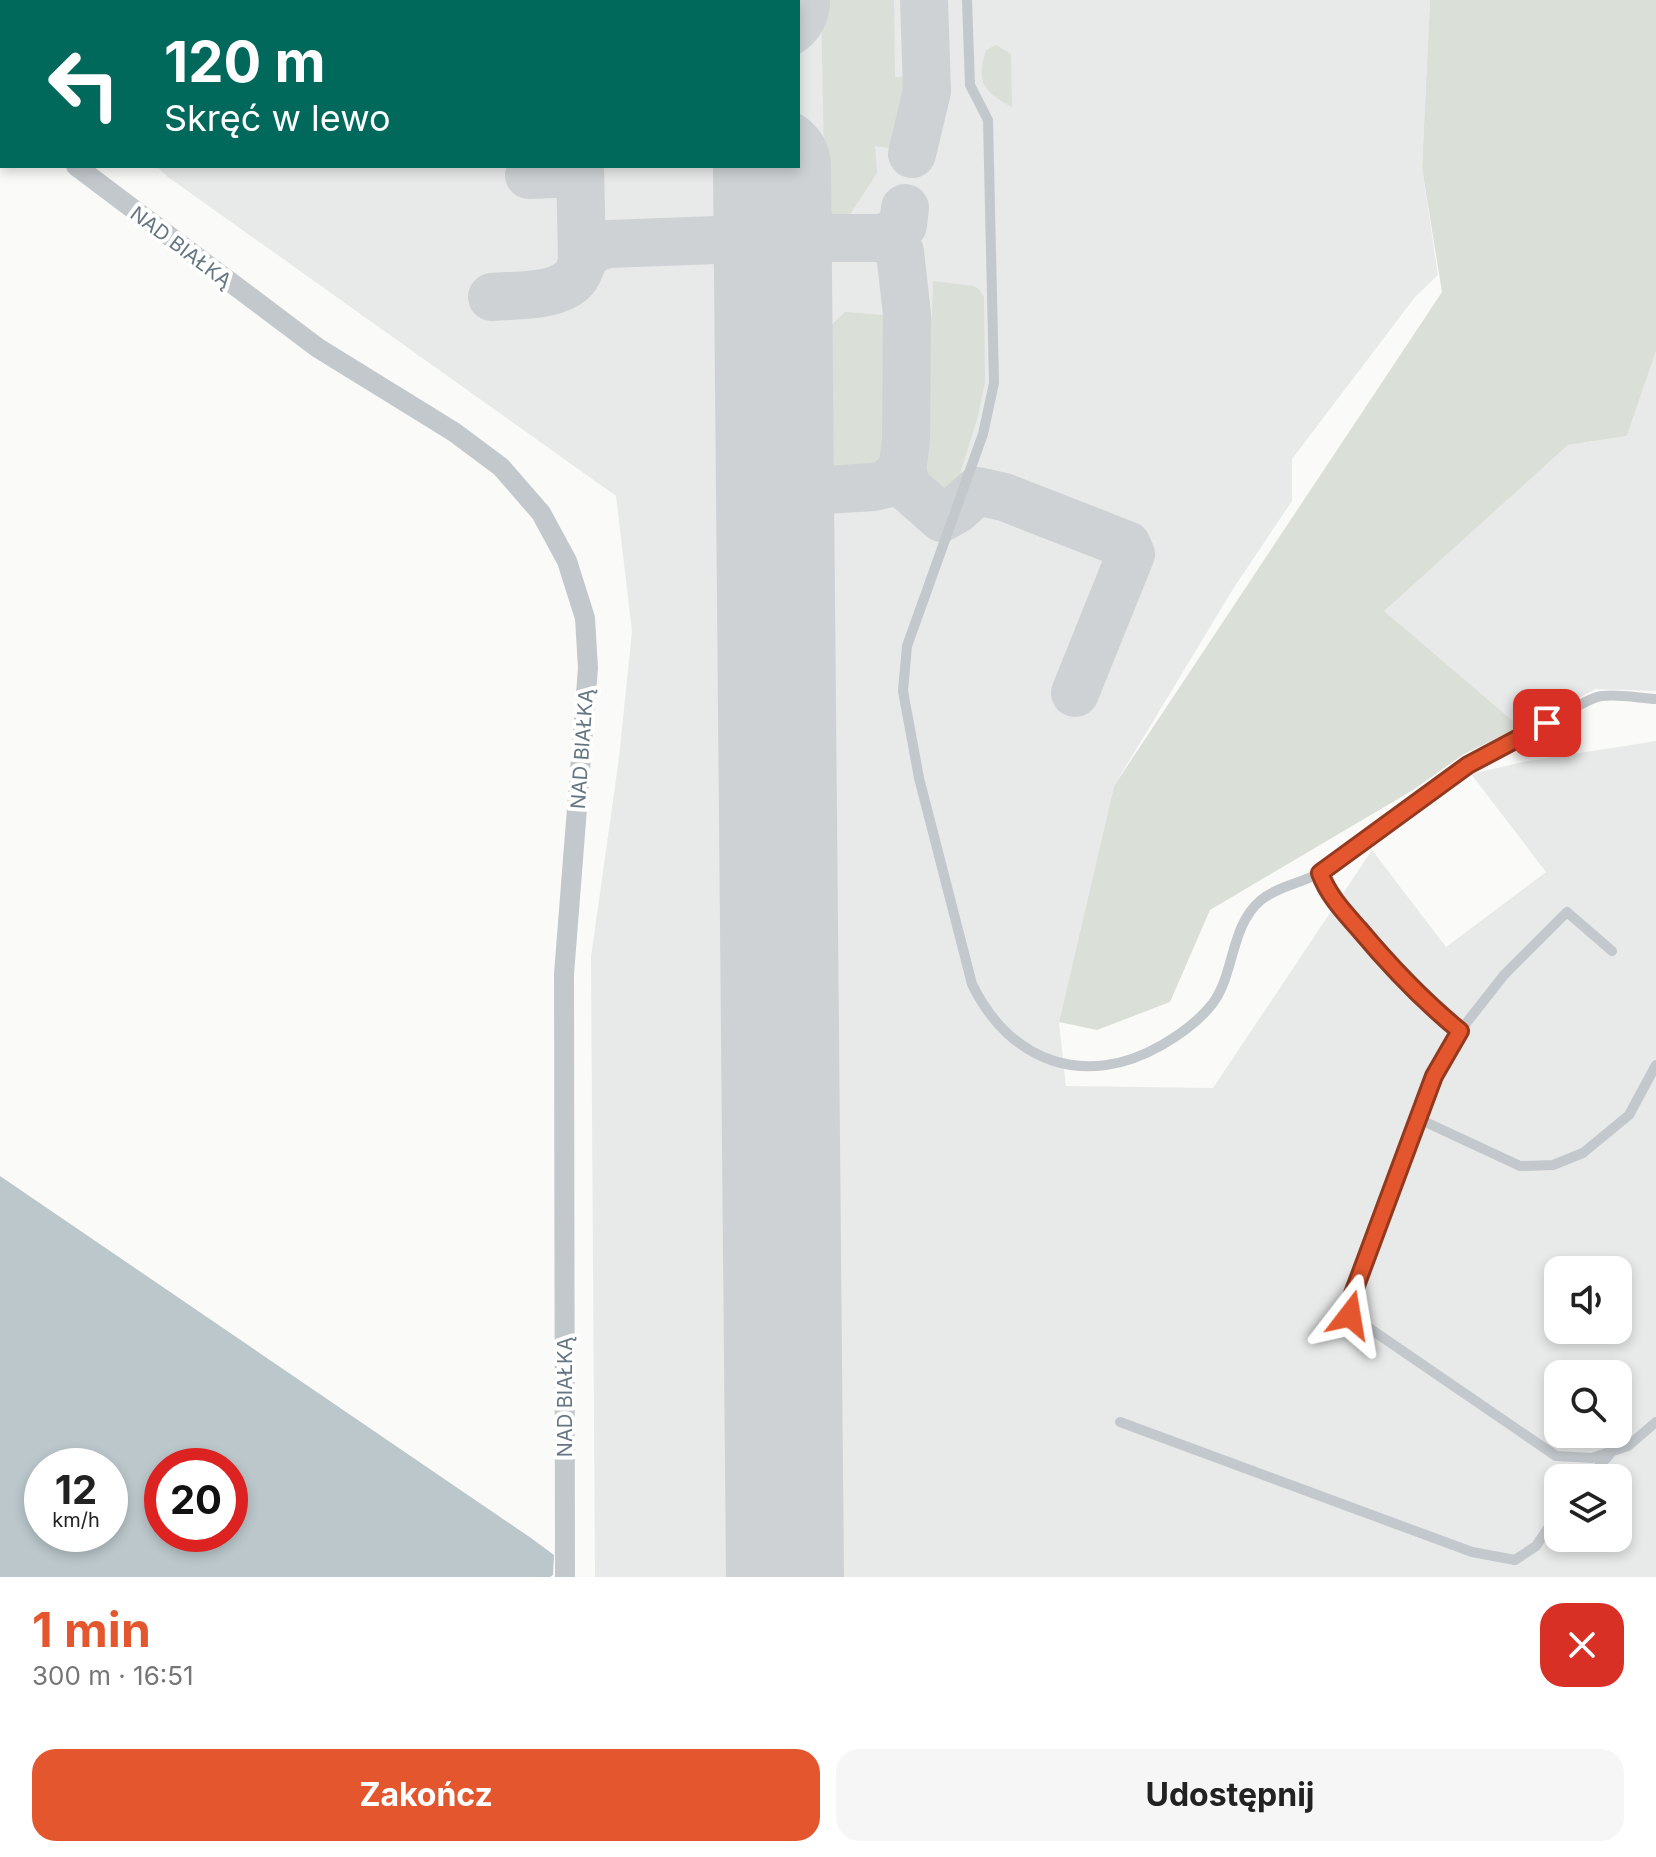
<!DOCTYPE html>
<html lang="pl">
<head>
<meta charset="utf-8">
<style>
  body { margin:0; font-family:Inter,sans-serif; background:#f6f6f6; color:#222; height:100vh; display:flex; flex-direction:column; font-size:30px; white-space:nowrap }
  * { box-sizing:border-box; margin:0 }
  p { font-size:26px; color:#767676 }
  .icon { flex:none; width:44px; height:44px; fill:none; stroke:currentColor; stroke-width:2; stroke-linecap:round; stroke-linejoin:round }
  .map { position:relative; height:1577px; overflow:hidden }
  .sheet { display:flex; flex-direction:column; background:#fff; flex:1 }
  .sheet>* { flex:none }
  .guide { position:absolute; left:0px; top:0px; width:800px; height:168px; box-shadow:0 4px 12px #0003; background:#00695c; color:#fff; overflow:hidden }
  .fabs { position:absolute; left:1544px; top:1256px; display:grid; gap:16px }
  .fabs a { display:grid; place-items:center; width:88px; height:88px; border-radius:16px; background:#fff; box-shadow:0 4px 12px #0003; font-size:40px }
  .speed { position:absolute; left:24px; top:1448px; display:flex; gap:16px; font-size:40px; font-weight:700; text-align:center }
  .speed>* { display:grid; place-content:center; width:104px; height:104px; border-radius:50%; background:#fff; box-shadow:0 4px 12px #0003; line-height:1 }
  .speed small { font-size:20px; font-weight:400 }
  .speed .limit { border:12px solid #d22; background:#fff; color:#111 }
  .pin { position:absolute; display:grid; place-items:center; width:68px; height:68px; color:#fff; margin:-34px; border-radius:16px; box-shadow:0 4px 12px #0006 }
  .me { position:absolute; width:88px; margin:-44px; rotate:14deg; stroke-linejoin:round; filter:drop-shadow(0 0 6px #0008) }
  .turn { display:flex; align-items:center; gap:28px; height:168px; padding:0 32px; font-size:36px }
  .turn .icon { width:104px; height:104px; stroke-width:2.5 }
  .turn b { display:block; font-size:56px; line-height:68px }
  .round { display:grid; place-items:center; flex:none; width:84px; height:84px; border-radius:24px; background:#f6f6f6 }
  .head { display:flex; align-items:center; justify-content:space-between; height:136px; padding:0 32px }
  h1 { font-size:48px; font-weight:700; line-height:60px; color:#e4572e }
  .primary-button { display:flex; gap:16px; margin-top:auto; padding:16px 32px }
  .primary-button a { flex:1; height:92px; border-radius:24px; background:#e4572e; color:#fff; font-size:32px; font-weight:700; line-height:92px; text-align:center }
  .primary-button a+a { background:#f6f6f6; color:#222 }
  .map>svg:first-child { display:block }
</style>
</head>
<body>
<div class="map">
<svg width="1656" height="1577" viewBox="0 0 1656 1577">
  <rect width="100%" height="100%" fill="#fafaf8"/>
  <path fill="#e8e9e9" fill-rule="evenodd" d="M35 0H1430L1422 168 1438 275 1415 297 1292 459V501L1233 589 1114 786 1059 1022 1066 1086 1213 1088 1372 850 1446 947 1546 872 1471 774 1523 762 1656 741V1577H595L591 957 619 758 632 631 616 496 168 177 156 166H798V2H35ZM1558 1270H1618V1330H1558ZM1558 1374H1618V1434H1558ZM1558 1478H1618V1538H1558Z
    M1656 351V691L1596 689 1520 727 1383 611 1568 445 1627 436Z"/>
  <path fill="#dadfd7" d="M821 0H894L895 77H907V108L889 148 875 146 877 173 845 222 835 226 828 221 825 211Z
    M1430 0H1656V351L1627 436 1568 445 1384 611 1520 727 1464 754 1413 790 1210 910 1170 1002 1097 1030 1059 1022 1114 786 1442 292 1422 168Z
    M996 45 1011 54 1012 107C983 91 976 83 986 50Z
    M933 281 973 286 979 289 984 297 985 382 978 416 951 503 928 495 918 480 914 446V313L932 316Z
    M845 312 897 316V443L895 458 889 468 829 474 826 330Z"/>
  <path fill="#bbc7cb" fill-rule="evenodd" d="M0 1176 531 1538 554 1555 553 1575 550 1577H0ZM42 1466H110V1534H42ZM162 1466H230V1534H162Z"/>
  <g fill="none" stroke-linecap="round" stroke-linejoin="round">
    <path stroke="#ced2d4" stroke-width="48" d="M576 0V2
      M912 154 927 91 924 0
      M580 166 582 259
      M529 175 554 174 571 166
      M492 297C514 295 546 297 566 285 589 271 572 254 608 244L773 238H879L888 236 903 225 905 208
      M902 471 908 488 942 518 956 510 977 491 1004 497 1127 545 1131 554 1075 693
      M776 493 874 487 886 484 902 471 906 441 907 314 900 252 890 242 879 238"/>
    <path stroke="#ced2d4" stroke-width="118" d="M771 0V2
      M772 166 785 1577"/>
    <path stroke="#c3c8cc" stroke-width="10" d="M967 0 970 85 988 120 994 383 983 434 907 646 903 691 919 778 972 984C1010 1063 1086 1089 1162 1045 1181 1034 1200 1020 1213 1003 1235 973 1230 926 1261 900 1278 886 1303 883 1321 872 1373 842 1417 798 1468 765 1493 749 1521 737 1548 723 1562 716 1587 698 1602 696 1619 694 1639 698 1656 699
      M1320 873C1328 895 1343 911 1359 929 1390 966 1422 1000 1460 1031
      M1612 951 1567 912 1504 975 1460 1031 1434 1076 1351 1299 1350 1315 1556 1456 1592 1458 1628 1446 1656 1422
      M1419 1119 1520 1166 1553 1165 1583 1153 1629 1115 1656 1065
      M1120 1422 1472 1552 1515 1560 1536 1546 1558 1513
      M1588 1478 1610 1454"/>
    <path stroke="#c3c8cc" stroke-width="20" d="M0 87 2 90
      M76 166 318 348 454 432 501 467 541 513 567 561 585 618 588 668 564 974 565 1577"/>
  </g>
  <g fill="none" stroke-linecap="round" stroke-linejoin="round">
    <g stroke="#94391e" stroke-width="20">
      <path id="route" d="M1350 1315 1351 1299 1434 1076 1460 1031C1422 1000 1390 966 1359 929 1343 911 1328 895 1320 873L1468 765 1547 723"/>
    </g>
    <use href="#route" stroke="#e4572e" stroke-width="14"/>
  </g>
  <g text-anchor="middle" stroke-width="8" stroke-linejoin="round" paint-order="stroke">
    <g font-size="20" fill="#657683" stroke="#fff">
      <text transform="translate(181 247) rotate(37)" y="7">NAD BIAŁKĄ</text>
      <text transform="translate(582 749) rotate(-86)" y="7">NAD BIAŁKĄ</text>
      <text transform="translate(565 1397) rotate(-90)" y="7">NAD BIAŁKĄ</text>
    </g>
  </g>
</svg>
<div class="fabs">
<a><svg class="icon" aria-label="sound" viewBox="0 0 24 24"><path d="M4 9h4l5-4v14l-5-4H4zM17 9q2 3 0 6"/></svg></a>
<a><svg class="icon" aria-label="search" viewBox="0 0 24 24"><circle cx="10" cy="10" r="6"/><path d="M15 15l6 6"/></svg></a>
<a><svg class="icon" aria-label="layers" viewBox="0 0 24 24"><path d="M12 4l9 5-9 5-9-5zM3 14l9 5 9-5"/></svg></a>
</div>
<div class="speed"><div>12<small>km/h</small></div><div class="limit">20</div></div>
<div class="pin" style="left:1547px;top:723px;background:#d93025"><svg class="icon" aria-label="arrive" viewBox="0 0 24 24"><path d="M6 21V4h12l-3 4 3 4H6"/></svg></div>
<svg class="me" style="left:1350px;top:1315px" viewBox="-20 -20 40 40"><path d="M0-17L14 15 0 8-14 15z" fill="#e4572e" stroke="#fff" stroke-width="4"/></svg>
<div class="guide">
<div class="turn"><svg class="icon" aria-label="left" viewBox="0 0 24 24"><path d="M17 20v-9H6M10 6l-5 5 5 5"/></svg><div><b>120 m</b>Skręć w lewo</div></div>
</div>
</div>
<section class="sheet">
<div class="head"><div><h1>1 min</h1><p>300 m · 16:51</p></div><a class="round" style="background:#d93025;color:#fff"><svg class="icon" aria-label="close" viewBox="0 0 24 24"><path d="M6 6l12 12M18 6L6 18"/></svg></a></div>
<div class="primary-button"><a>Zakończ</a><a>Udostępnij</a></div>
</section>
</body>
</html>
